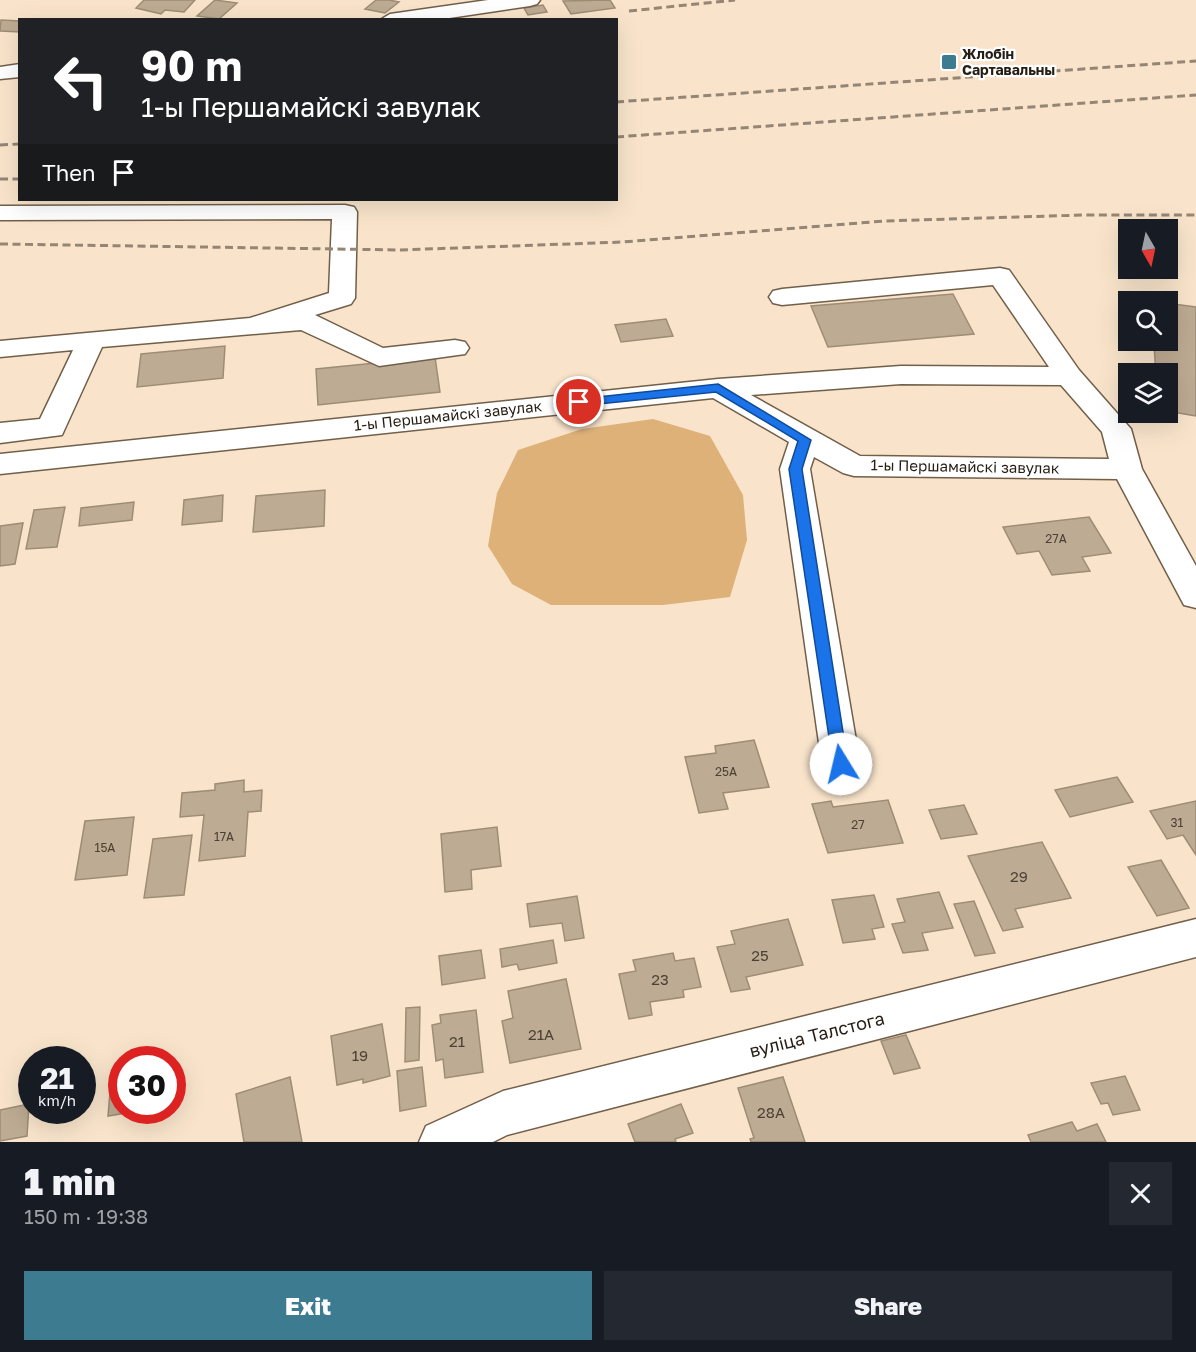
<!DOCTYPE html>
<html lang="en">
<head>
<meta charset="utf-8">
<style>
  body { margin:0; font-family:"Golos Text",sans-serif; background:#242831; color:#f1f3f6; height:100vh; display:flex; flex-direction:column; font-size:22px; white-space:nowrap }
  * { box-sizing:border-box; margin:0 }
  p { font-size:20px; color:#9ea1a6 }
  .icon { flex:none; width:33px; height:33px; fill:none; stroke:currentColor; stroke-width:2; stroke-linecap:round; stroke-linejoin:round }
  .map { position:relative; height:1142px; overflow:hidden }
  .side { display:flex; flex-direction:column; background:#171b24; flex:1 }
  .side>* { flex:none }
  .guide { position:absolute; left:18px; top:18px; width:600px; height:183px; border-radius:0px; box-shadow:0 6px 24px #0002; background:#202124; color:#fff; overflow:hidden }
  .needle { width:39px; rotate:171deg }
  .controls { position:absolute; left:1118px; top:219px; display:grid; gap:12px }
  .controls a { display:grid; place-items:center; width:60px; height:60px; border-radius:0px; background:#171b24; box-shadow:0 6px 24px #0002; font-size:30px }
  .speed { position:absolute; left:18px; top:1046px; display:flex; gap:12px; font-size:30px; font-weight:700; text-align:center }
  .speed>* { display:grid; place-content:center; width:78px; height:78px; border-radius:50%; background:#171b24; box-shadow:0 6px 24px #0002; line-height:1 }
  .speed small { font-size:15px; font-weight:400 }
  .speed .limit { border:9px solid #d22; background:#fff; color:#111 }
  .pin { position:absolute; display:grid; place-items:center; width:51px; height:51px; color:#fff; margin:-26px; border:3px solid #fff; border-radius:50%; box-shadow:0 2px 6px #0007 }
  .me { position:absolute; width:66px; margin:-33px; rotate:351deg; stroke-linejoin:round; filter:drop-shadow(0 0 4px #0008) }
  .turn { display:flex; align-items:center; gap:21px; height:126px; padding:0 24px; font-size:27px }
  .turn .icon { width:78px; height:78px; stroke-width:2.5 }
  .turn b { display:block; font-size:42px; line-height:51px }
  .then { display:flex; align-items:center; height:57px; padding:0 24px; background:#0003; gap:12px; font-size:22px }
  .round { display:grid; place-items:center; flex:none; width:63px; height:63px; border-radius:0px; background:#242831 }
  .headline { display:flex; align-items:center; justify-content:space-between; height:102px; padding:0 24px }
  h1 { font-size:36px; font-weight:800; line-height:45px }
  .primary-button { display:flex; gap:12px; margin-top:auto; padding:12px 24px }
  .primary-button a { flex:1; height:69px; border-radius:0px; background:#3d7b91; color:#fff; font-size:24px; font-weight:800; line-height:69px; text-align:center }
  .primary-button a+a { background:#242831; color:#f1f3f6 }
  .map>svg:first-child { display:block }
</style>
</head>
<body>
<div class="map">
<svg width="1196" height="1142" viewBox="0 0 1196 1142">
  <rect width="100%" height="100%" fill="#f9e4cb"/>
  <path fill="#ddb178" d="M653 419 710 436 743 495 747 540 730 597 663 605H551L512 584 488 546 497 493 518 450 582 429Z"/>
  <path fill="#beab93" stroke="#9e8c75" stroke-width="1.5" d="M144 0H195L184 12 165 10 161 14 136 8Z
    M215 0 237 3 219 19 197 16Z
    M376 0H389L399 2 385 13 365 9Z
    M610 0 615 8 571 14 563 1Z
    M543 5 547 12 528 15 524 8Z
    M1 20 20 21V32L0 31Z
    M953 294 974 334 828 347 811 306Z
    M1120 297 1155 302H1128V340H1167V303L1196 307V416L1167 411V374H1156L1154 345 1122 341Z
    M666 319 673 336 621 342 615 325Z
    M225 346 223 378 137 387 141 354Z
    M435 357 440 392 318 405 316 369Z
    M325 490 324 526 253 532 256 496Z
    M223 495 222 521 182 525 184 500Z
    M134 502 132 520 79 526 81 508Z
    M65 507 57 547 26 549 34 510Z
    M1089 517 1111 553 1082 557 1090 571 1052 575 1039 551 1017 554 1003 527Z
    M23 523 15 564 0 566V526Z
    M754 740 769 787 723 793 728 809 699 813 685 757 716 753 715 746Z
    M1117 777 1133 802 1070 817 1055 790Z
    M244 780V792L262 790 261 811 248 812 245 856 199 861 204 815 180 817 182 793 215 790V784Z
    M888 800 903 843 828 853 812 804 831 801 833 807Z
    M1196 801V855L1183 835 1167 839 1150 811Z
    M964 805 977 834 941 839 929 810Z
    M134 817 127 875 75 880 85 821Z
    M497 827 501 866 471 870 472 889 445 892 441 834Z
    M192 835 184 895 144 898 153 839Z
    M1042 842 1071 898 1015 909 1023 927 1003 931 968 856Z
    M1161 860 1189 908 1157 916 1128 867Z
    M939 892 953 928 922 933 928 950 903 953 892 924 905 922 897 899Z
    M874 895 884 927 872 929 875 939 843 943 832 900Z
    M577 896 584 938 565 941 562 923 530 927 527 904Z
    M974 901 995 953 975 956 954 904Z
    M788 919 803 965 746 977 750 989 731 992 717 947 735 944 731 931Z
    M553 940 557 963 519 970 517 964 502 967 500 949Z
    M481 950 485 978 442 985 439 956Z
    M673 953 675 961 694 958 701 987 683 990 684 997 650 1002 652 1015 629 1019 619 974 636 971 633 960Z
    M566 979 581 1049 510 1063 502 1021 513 1018 508 991Z
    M420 1007 419 1060 405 1062 406 1008Z
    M476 1010 483 1072 445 1078 443 1059 436 1061 432 1025 441 1023 440 1015Z
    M382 1024 390 1076 363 1083V1079L337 1085 331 1036Z
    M906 1035 920 1068 894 1074 881 1041Z
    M422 1067 426 1106 400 1111 397 1071Z
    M1125 1076 1140 1110 1113 1115 1108 1103 1101 1104 1091 1083Z
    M290 1077 302 1142H244L236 1094Z
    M783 1077 805 1142H751L750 1139 754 1138 738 1088Z
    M122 1079V1110H144L108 1116 111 1080Z
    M29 1104 27 1136 0 1141V1110Z
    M681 1104 693 1133 675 1139 676 1142H635L628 1124Z
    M1072 1122 1077 1131 1097 1124 1106 1142H1031L1028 1135Z"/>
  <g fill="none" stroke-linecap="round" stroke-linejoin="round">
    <g stroke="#715f49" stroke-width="3">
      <path id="minor" d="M488 0H540L537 4 530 6 436 20H380L390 14Z
        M20 64V77L0 79V67Z
        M345 205 354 207 357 212 355 298 351 304 315 315 383 348 455 340 465 342 469 348 465 354 379 366 301 330 102 347 62 435 0 443V423L40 419 73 350 0 357V341L250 318 329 293 332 219 0 220V206Z
        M1000 268 1009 270 1079 370 1131 429 1142 469 1196 566V608L1184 605 1117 479 854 476 843 473 814 457 810 469 860 764 854 775 841 779 828 775 822 764 780 469 789 442 713 398 0 474V454L718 379 901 366 1049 367 993 285 782 305 773 303 769 297 773 291 782 289ZM901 384 1061 385 1102 432 1109 459 860 456 751 395Z
        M1196 919V957L507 1135 493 1142H419L426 1126 503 1091Z"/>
    </g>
    <use href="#minor" fill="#fff" fill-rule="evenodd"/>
    <path stroke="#948574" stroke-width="3" stroke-dasharray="8 4.5" stroke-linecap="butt" d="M629 11 735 0
      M616 102 1196 61
      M616 137 1196 95
      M0 145 20 144
      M0 179H20
      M0 244 400 250 623 242 884 221 1082 215H1196"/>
  </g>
  <path fill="#1a73e8" stroke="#114b97" stroke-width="1.5" d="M718 384 811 440 802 469 848 764 841 771 833 764 789 469 798 441 716 392 579 406 573 402 579 399Z"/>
  <rect fill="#3d7b91" stroke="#fff" stroke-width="2" x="941" y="54" width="16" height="16" rx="3"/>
  <g text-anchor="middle" stroke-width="4.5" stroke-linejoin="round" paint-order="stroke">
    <g font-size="12" fill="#4c4134">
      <text x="1056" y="543">27А</text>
      <text x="726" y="776">25А</text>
      <text x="1177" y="827">31</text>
      <text x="858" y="829">27</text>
      <text x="224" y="841">17А</text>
      <text x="105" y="852">15А</text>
    </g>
    <g font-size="14" font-weight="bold" fill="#261e15" stroke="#fff" text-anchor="start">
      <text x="962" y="59">Жлобін<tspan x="962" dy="16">Сартавальны</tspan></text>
    </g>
    <g font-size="15" fill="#261e15" stroke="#fff">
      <text transform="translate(448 416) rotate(-6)" y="5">1-ы Першамайскі завулак</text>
      <text transform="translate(965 467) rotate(1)" y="5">1-ы Першамайскі завулак</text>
    </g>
    <g font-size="15" fill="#4c4134">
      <text x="1019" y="882">29</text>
      <text x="760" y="961">25</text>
      <text x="660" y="985">23</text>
      <text x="541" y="1040">21А</text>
      <text x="457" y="1047">21</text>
      <text x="360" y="1061">19</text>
      <text x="771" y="1118">28А</text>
    </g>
    <g font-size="18" fill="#261e15" stroke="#fff">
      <text transform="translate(817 1035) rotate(-14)" y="6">вуліца Талстога</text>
    </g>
  </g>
</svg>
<div class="controls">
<a><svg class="needle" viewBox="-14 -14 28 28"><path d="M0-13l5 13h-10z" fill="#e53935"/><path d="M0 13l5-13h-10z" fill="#9ea1a6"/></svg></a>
<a><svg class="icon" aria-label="search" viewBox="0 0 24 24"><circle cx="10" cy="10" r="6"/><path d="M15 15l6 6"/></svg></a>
<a><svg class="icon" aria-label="layers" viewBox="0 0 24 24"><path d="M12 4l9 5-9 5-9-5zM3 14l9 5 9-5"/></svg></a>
</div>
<div class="speed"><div>21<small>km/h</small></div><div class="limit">30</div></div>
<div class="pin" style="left:579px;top:402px;background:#d93025"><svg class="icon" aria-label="arrive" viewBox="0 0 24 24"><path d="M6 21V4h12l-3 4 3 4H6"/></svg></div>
<svg class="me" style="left:841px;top:764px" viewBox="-20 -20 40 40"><circle r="19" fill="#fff"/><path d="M0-13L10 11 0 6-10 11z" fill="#1a73e8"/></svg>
<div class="guide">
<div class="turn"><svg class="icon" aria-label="left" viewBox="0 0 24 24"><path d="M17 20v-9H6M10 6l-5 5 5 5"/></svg><div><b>90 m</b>1-ы Першамайскі завулак</div></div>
<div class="then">Then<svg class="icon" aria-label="arrive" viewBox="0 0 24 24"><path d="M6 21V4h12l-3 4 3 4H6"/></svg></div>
</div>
</div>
<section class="side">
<div class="headline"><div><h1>1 min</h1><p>150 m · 19:38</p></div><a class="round"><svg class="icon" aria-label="close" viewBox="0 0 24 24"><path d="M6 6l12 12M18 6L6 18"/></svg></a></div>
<div class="primary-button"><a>Exit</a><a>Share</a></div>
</section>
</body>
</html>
